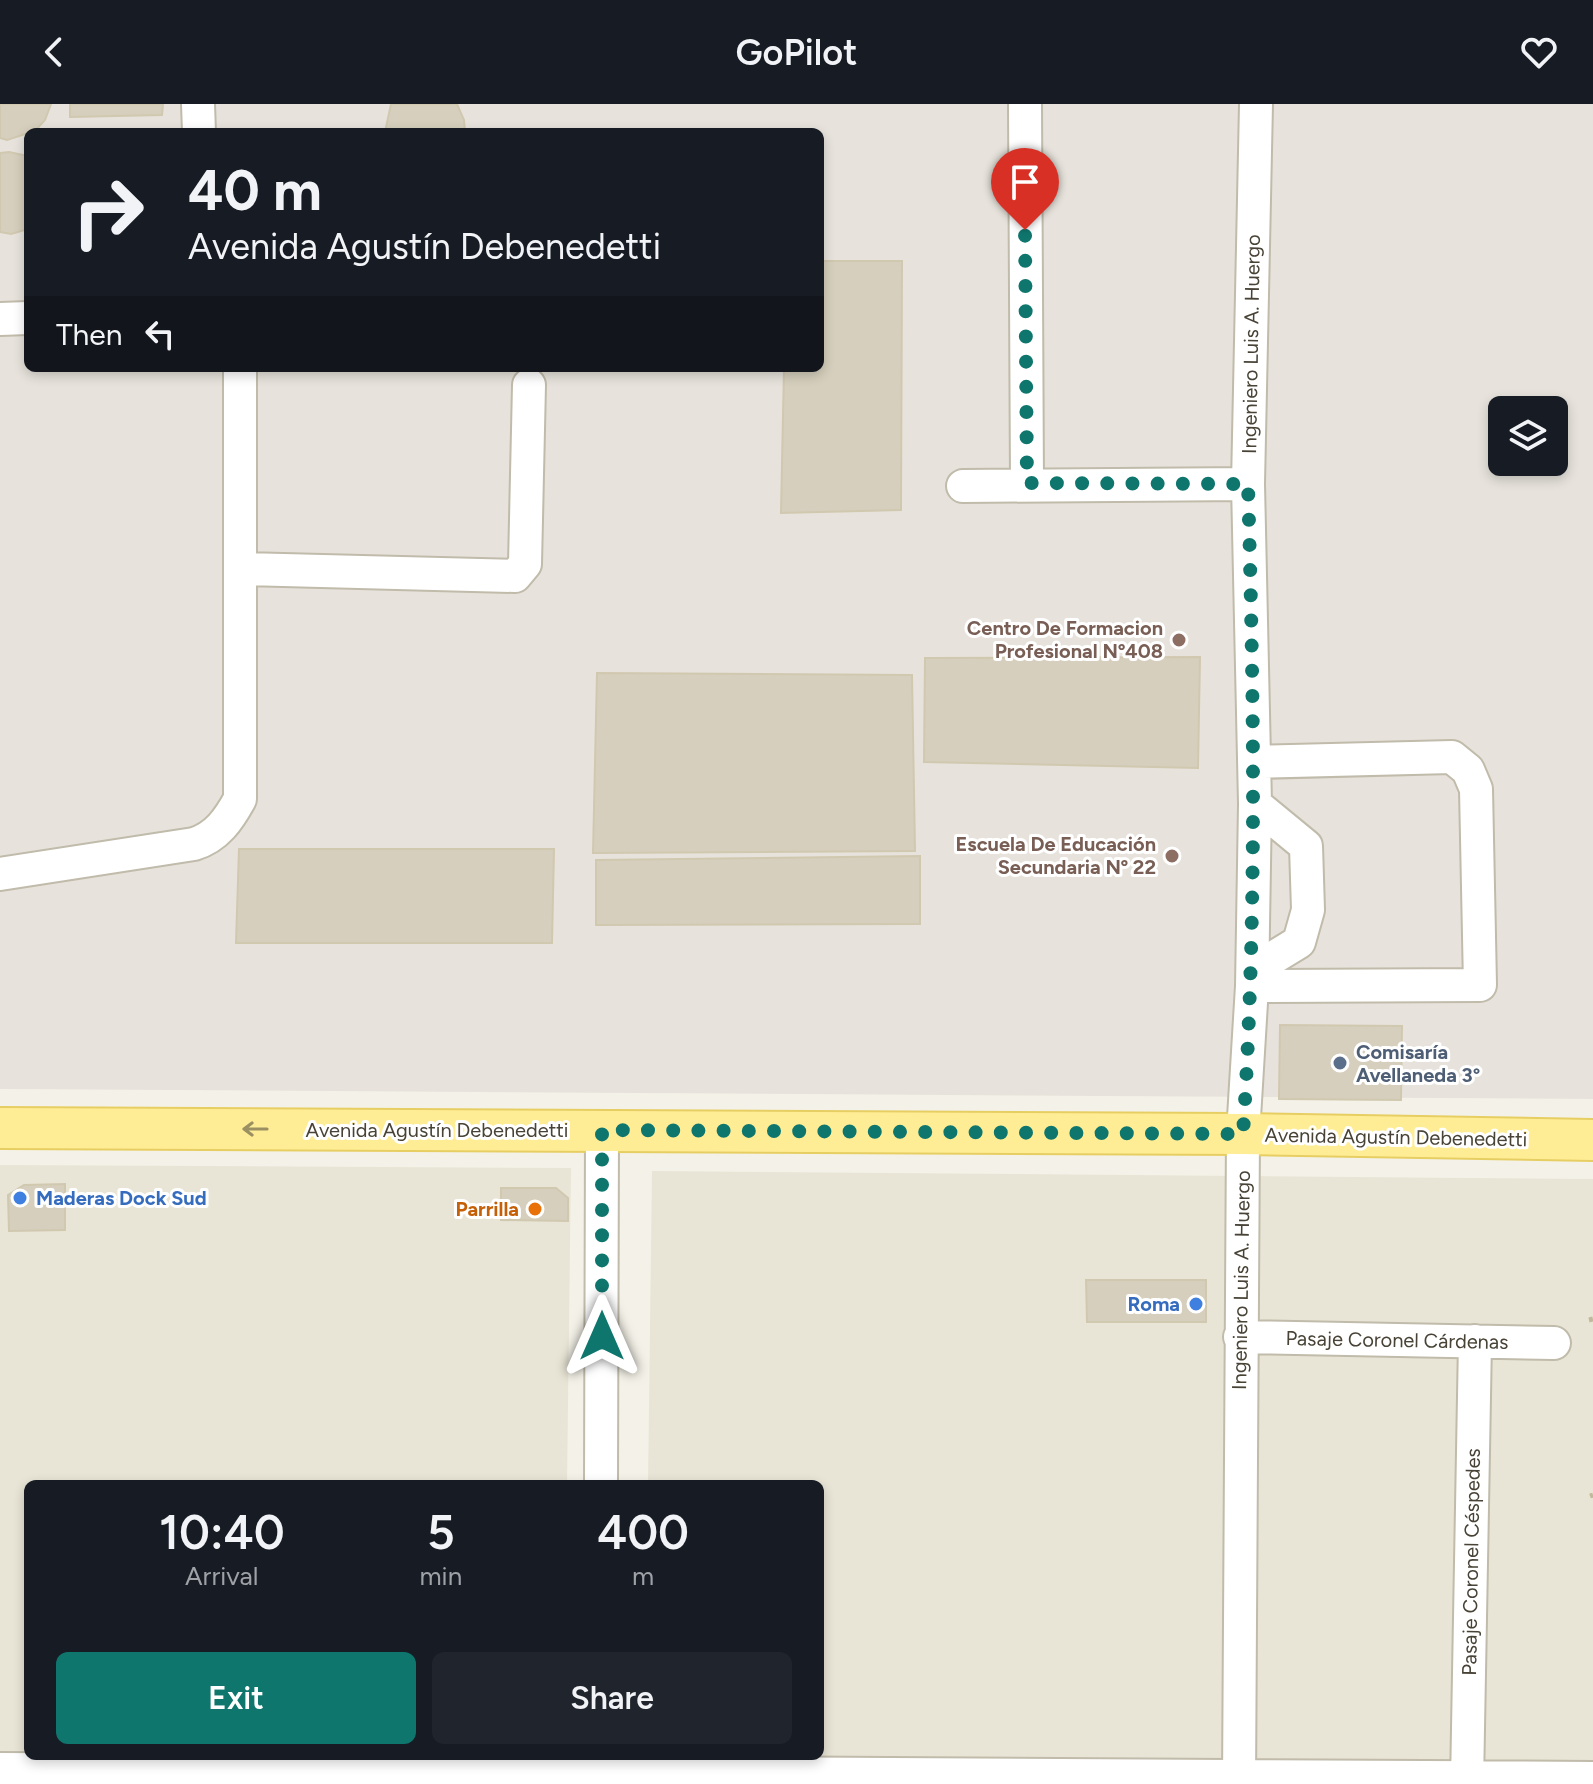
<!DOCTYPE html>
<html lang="en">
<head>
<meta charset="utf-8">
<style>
  body { margin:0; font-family:Figtree,sans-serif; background:#20242c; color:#f1f3f6; height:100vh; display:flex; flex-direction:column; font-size:30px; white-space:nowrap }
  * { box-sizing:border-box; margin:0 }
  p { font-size:26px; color:#9ea1a6 }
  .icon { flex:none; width:44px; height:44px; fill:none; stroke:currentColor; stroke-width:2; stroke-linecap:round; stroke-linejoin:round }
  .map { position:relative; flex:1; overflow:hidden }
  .panel { position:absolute; left:24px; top:1376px; width:800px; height:280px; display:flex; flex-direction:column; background:#171b24; border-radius:12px; box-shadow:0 4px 12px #0003 }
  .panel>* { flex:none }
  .top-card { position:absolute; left:24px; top:24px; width:800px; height:244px; border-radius:12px; box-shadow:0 4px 12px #0003; background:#171b24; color:#f1f3f6; overflow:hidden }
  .buttons { position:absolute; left:1488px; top:292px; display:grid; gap:16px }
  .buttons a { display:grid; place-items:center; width:80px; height:80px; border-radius:12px; background:#171b24; box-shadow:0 4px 12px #0003; font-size:40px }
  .pin { position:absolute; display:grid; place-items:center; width:68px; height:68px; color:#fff; margin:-82px -34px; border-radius:50% 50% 50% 0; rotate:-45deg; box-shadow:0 0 8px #0007 }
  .pin .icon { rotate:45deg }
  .me { position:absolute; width:88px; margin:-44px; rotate:0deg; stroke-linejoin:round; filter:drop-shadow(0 0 6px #0008) }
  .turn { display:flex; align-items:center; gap:28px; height:168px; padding:0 32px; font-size:36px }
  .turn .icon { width:104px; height:104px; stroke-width:2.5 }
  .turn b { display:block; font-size:56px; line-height:68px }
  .then { display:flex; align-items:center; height:76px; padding:0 32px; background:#0003; gap:16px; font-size:30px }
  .eta { display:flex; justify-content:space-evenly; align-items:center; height:136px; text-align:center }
  .eta b { font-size:48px; font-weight:600; line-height:56px }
  .button { display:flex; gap:16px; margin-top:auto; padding:16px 32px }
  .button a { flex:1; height:92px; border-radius:12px; background:#0f766e; color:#fff; font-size:32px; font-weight:600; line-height:92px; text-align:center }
  .button a+a { background:#20242c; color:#f1f3f6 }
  header { display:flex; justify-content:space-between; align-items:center; height:104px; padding:0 32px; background:#171b24; font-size:36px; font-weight:600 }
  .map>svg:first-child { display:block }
</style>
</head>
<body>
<header><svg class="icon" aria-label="back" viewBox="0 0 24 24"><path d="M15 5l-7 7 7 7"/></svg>GoPilot<svg class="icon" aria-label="heart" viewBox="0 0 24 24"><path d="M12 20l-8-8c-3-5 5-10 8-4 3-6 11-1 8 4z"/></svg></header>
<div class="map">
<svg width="1593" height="1680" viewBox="0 0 1593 1680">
  <rect width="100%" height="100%" fill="#f4f2e8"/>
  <path fill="#e8e5d6" d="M0 1061 571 1064 567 1380H28V1652H564V1680H0Z
    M652 1067 1593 1075V1680H643L644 1652H820V1380H648Z"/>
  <path fill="#e7e3dc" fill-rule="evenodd" d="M0 0H1593V995L0 985ZM28 28H820V264H28ZM1502 306H1554V358H1502Z"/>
  <path fill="#d6cfbd" stroke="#d1c8b0" stroke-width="2" d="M0 0H51L45 16 35 27 7 36 0 34Z
    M70 0H163L162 11 70 13Z
    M391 0H457L464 16 465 28H385Z
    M9 48 28 52V125L11 130 0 128V49Z
    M820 157H902L901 406 781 409 784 264H820Z
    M1200 553 1198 664 924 658 925 554Z
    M597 569 912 571 915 747 593 749Z
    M239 745H554L552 839H236Z
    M920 752V820L596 821V756Z
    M1280 921 1402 922 1401 996 1279 995Z
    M65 1080V1126L9 1127 8 1091 24 1081Z
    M501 1084H556L568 1094V1117L501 1116Z
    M1086 1176H1206V1218H1087Z"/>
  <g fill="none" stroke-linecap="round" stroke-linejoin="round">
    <g stroke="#c0bbaa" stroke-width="36">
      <path id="minor" d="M198 0 199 28
        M1025 0 1027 379
        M0 215 28 214
        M963 382 1248 380
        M242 465 515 472 525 460 529 281
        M0 770 194 740C217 733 229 715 240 695V264
        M1253 866 1299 838 1308 806 1306 742 1255 700
        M1252 882 1480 881 1476 685 1468 666 1452 653 1255 658
        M1240 1233 1554 1239
        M601 1380 602 1026
        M0 1665 1593 1674
        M1239 1680 1243 1030 1252 882 1255 700 1248 380 1256 0
        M1467 1680 1475 1237"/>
    </g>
    <g stroke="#e7ce63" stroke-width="44">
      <path id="major" d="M0 1024 1243 1030 1593 1036"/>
    </g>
    <path stroke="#c2b99b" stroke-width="5" stroke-dasharray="4 4" stroke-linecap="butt" d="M1589 1216 1593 1215
      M1590 1392 1593 1391"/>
    <use href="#minor" stroke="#fff" stroke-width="32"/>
    <use href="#major" stroke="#ffed96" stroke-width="40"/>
  </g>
  <defs><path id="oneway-shaft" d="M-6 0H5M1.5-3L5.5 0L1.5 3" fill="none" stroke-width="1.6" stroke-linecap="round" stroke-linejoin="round" transform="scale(2)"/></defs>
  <use stroke="#9a9061" href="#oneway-shaft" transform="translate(255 1025) rotate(-180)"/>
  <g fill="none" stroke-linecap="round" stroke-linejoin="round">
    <path stroke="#0f766e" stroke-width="14" stroke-dasharray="0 25.2" d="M602 1232V1026L1243 1030C1257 813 1254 597 1248 380L1027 379 1025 126"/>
  </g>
  <g fill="#8d6e63" stroke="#fff" stroke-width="3">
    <circle cx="1179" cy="536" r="8"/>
    <circle cx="1172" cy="752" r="8"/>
  </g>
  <circle fill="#5c6f8a" stroke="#fff" stroke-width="3" cx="1340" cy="959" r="8"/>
  <g fill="#3f7fe0" stroke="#fff" stroke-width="3">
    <circle cx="20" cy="1094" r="8"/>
    <circle cx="1196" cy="1200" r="8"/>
  </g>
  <circle fill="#e8710a" stroke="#fff" stroke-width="3" cx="535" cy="1105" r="8"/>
  <g text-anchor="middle" stroke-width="6" stroke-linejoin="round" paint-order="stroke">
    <g font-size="20" fill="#484336" stroke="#fff">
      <text transform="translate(1251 240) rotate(-89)" y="7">Ingeniero Luis A. Huergo</text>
      <text x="437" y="1033">Avenida Agustín Debenedetti</text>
      <text transform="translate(1396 1033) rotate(1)" y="7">Avenida Agustín Debenedetti</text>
      <text transform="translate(1241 1176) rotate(-89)" y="7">Ingeniero Luis A. Huergo</text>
      <text transform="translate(1397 1236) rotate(1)" y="7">Pasaje Coronel Cárdenas</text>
      <text transform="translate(1471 1458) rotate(-89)" y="7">Pasaje Coronel Céspedes</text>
    </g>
    <g font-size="20" font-weight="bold" fill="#785e54" stroke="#fff" text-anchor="end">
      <text x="1163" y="531">Centro De Formacion<tspan x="1163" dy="23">Profesional Nº408</tspan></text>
      <text x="1156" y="747">Escuela De Educación<tspan x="1156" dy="23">Secundaria Nº 22</tspan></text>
    </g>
    <g font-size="20" font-weight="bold" fill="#4e5e75" stroke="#fff" text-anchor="start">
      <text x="1356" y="955">Comisaría<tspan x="1356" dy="23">Avellaneda 3°</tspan></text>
    </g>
    <g font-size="20" font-weight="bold" fill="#366cbe" stroke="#fff" text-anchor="start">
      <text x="36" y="1101">Maderas Dock Sud</text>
      <text x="1180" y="1207" text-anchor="end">Roma</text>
    </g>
    <g font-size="20" font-weight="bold" fill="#c56008" stroke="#fff" text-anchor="end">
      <text x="519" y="1112">Parrilla</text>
    </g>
  </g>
</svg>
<div class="buttons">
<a><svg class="icon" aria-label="layers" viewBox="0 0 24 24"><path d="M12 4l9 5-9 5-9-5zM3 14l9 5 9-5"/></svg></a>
</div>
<div class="pin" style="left:1025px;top:126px;background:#d93025"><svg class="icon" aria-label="arrive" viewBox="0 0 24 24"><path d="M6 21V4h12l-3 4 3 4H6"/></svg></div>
<svg class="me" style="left:602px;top:1232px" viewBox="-20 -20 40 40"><path d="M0-17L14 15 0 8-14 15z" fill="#0f766e" stroke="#fff" stroke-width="4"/></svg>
<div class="top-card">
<div class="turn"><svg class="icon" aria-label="right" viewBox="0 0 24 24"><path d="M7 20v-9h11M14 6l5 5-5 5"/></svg><div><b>40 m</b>Avenida Agustín Debenedetti</div></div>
<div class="then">Then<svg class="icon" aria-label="left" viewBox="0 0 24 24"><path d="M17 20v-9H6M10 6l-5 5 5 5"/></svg></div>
</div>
<section class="panel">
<div class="eta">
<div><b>10:40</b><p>Arrival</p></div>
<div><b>5</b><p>min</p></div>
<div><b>400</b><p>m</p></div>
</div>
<div class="button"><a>Exit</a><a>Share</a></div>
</section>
</div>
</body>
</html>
